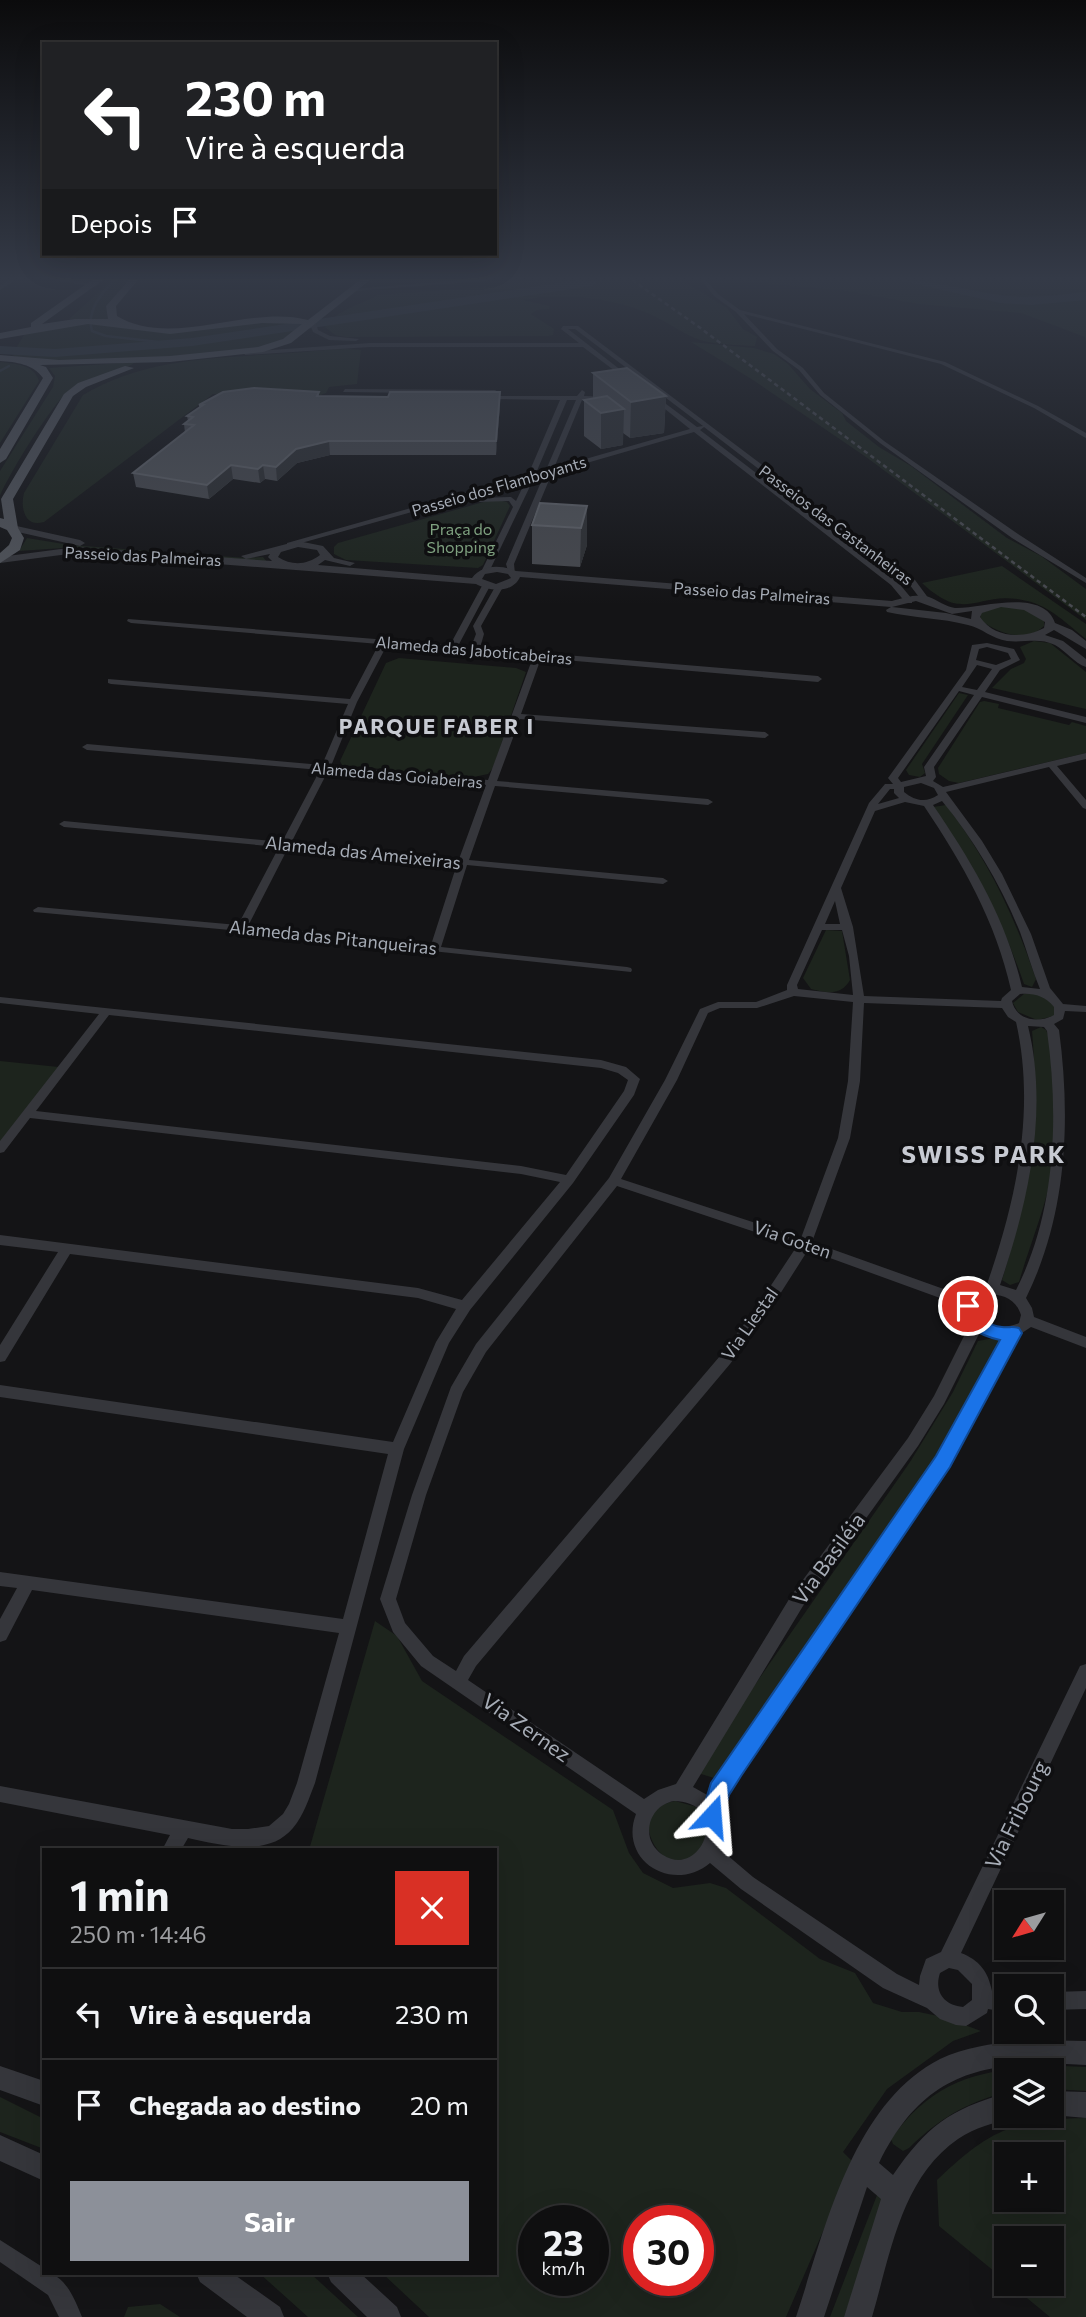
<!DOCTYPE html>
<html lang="pt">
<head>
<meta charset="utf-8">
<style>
  body { margin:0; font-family:Commissioner,sans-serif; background:#1d1d1e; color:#f1f3f6; height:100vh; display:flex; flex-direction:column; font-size:26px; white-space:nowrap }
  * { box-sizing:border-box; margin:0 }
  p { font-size:23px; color:#9b9c9f }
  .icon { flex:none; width:38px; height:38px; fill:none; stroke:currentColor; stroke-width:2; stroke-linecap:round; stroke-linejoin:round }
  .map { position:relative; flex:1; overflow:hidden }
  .side { position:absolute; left:42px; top:1848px; width:455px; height:427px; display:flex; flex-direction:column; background:#0f0f10; border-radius:0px; box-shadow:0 7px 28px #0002,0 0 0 2px #2f2f30 }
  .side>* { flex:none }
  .guide { position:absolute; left:42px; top:42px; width:455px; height:214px; border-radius:0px; box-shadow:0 7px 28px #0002,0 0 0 2px #2f2f30; background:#202124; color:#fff; overflow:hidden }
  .needle { width:46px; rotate:233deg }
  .buttons { position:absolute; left:994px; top:1890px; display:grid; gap:14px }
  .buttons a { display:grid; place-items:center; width:70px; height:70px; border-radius:0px; background:#0f0f10; box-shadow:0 7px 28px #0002,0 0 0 2px #2f2f30; font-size:35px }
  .speed { position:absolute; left:518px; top:2205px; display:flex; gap:14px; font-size:35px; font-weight:700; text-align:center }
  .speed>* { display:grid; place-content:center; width:91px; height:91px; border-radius:50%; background:#0f0f10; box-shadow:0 7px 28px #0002,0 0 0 2px #2f2f30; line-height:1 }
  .speed small { font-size:18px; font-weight:400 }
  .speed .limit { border:10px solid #d22; background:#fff; color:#111 }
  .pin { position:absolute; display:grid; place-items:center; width:60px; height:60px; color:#fff; margin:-30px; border:4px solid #fff; border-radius:50%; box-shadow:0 2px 7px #0007 }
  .me { position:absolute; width:77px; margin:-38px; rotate:19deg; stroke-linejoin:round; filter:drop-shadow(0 0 5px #0008) }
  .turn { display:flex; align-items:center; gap:24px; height:147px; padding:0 28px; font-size:32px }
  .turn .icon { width:91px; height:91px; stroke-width:2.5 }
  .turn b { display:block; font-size:49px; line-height:60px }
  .then { display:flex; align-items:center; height:66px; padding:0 28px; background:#0003; gap:14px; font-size:26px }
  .round { display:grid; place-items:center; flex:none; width:74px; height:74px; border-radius:0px; background:#1d1d1e }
  .summary { display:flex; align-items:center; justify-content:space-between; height:119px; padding:0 28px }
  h1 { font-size:42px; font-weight:700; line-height:52px }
  .button { display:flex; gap:14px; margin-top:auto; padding:14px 28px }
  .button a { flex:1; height:80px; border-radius:0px; background:#8c9099; color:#fff; font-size:28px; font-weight:700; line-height:80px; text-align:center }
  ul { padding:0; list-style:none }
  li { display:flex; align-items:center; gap:21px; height:91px; padding:0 28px; border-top:2px solid #2f2f30 }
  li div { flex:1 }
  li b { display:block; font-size:26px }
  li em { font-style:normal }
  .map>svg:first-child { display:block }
</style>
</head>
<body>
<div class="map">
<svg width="1086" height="2317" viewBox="0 0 1086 2317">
  <rect width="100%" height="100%" fill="#141416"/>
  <path fill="#1d241d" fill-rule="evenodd" d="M112 280H129L106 306 108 319H69Z
    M538 280H682L727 308 743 329 757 337 755 346C737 345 718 345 700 340 683 334 669 323 652 315 615 298 563 292 523 300L550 306 549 309 537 310 531 314 554 329 553 335 549 336 345 337 335 335 325 327C340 308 358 306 378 295L487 287Z
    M731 280H1086V342L1085 337 1021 313 918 304 847 291Z
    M274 320 307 322 287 341 233 354 59 363 20 360 12 355 27 330 79 322 160 331Z
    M691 342 754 348 774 354 788 364 810 389 842 413 846 421 879 447 911 466 1007 538 1041 556 1086 589V620L866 457 753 380Z
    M361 350 357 384 329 387 326 393 318 396 213 394 44 522C25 528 20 508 24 493L83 395C146 357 220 358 291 353 314 352 339 347 361 350Z
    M0 362C15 364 34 364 39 381L0 443Z
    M135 362C130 369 86 379 72 388 54 400 9 474 0 496V471L53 387 55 376 49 368Z
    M498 500 507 502 510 506 483 565 478 568 346 560 334 554V547L338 543 487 501Z
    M27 538 70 545 246 558 263 557 267 562 78 547 19 551Z
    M1002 566 1086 624V639C1068 625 1050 606 1027 601 977 588 968 626 922 583Z
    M1001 606 1023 608 1044 621V626C1026 644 998 633 980 620L981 613Z
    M1034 641 1050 643 1086 672V709L992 688 1011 669 1024 663 1026 659 1020 647Z
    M399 658 516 668 526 672 493 768 488 774 469 778 342 765 340 761 386 663Z
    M959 693 968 695 922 764 925 773 920 777 909 775 906 770Z
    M984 701 999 704 998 708 1069 725 1072 722 1086 726V753L959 783 949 781 939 774 938 768 980 702Z
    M946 805C987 858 1014 915 1036 979L1032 987 1024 984C1002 920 973 863 933 807Z
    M826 930 842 931 850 980C841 996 827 993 811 989L803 978Z
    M1024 994H1038L1055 1004 1054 1016 1037 1020 1018 1012 1013 1003Z
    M1041 1027 1046 1030 1049 1037C1056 1080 1059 1124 1053 1167 1046 1207 1030 1244 1019 1282L1010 1285 1002 1280C1027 1199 1040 1116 1032 1031Z
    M0 1061 59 1067 0 1142Z
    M999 1337 1003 1343 925 1474 853 1576 723 1773 714 1778 701 1774 699 1765 910 1462 953 1392 978 1341Z
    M375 1621 397 1636 422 1681 613 1810 629 1853 643 1873 673 1888 710 1883 726 1888 820 1959 855 1973 873 2003 902 2012H919L943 2017 981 2031 953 2041 887 2089 843 2152 853 2162 786 2317H429L382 2273H495V1850H309ZM534 2221H593V2280H534ZM639 2221H698V2280H639Z
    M675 1801 697 1807 710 1825 699 1858 670 1861C644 1844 638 1808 675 1801Z
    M1063 2066 1086 2067V2091L1052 2089V2070H1006V2092C964 2104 940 2118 909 2148L903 2151 893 2144 891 2139C937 2074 989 2068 1063 2066Z
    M0 2097 44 2119V2149L0 2132Z
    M1086 2118V2317H1050L1010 2284H1052V2238H1006V2281L939 2226 937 2180C991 2129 1012 2120 1086 2118ZM1006 2154H1052V2200H1006Z
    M879 2190 887 2197 844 2317H830Z
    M259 2273H310L358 2317H308Z
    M160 2304 180 2317H124L128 2307Z"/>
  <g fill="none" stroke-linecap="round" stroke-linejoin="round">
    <path stroke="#2b3339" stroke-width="2.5" d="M115 280C101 293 86 311 92 331L106 336 176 344
      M0 371 9 366"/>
    <path fill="#2b3339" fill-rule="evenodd" d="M578 280 598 282 592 286 192 346 55 357 0 354V346L55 349 192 338Z
      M898 280C933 280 965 290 1000 295 1028 299 1057 295 1086 292V300L1031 305 1000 303Z"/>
    <path fill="#35363b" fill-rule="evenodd" d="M9 280H15L0 290V286Z
      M54 280H71L97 285 94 287Z
      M464 280H497L354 291 351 289Z
      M701 280H706L718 294 740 310 945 362 1038 406 1086 433V438L1084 437 1034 408 941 364 744 314 777 349 803 368 824 393 884 441 1018 534 1086 578V583L1012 538 880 443 820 395 799 370 773 351 736 312 714 296Z
      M312 319 315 321 318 330 330 336 359 339 356 341 329 340 313 332 309 321Z
      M563 326H578L915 580 929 599 928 601H922L909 584 704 427 700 430 897 581 912 599V603H906L891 585 694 432 552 473 514 564 515 574H509L506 564 544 475 534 478 489 572 482 570 513 507 509 501 478 502 474 500 478 498 511 497 516 501 526 480 287 547V543L528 475 560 400 486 399 483 397 484 396H577L582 390 585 392 584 396 609 397V399L607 400H582L554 468 690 429 650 397V395H654L697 427 703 426 575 329H568L631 378V380H627L583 347H370L245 355 243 352 370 343H579L561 329ZM567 400H576L546 470 536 473Z
      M345 389 495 390 498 392 495 394 343 392Z
      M483 584 490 586 458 646 471 647 476 634 473 626 495 587 499 585 503 587 481 626 484 634 480 648 818 676 822 679 818 682 541 658 521 714 765 732 769 735 765 738 520 719 497 781 708 799 713 802 708 805 495 786 469 860 663 878 668 881 663 884 467 865 441 947 627 967 631 968 632 970 631 972 241 931 34 912 33 910 38 907 238 925 279 847 64 827 59 824 64 821 282 842 320 770 87 750 82 747 87 744 322 765 348 704 111 684 108 683V679L350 699 379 644 131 623 127 621 128 619 450 645ZM387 645 448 650C454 654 466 651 474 655L478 653 533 657 488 780 331 766 357 702ZM328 771 486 785 459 859 291 843ZM288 848 457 864 431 945 248 926Z
      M987 643 1014 649 1020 660 1000 670 985 692 1086 717V723L982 697 934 767 936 777 933 781 943 787 1086 753V759L1057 766 1086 800V809L1083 808 1049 767 946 792 982 841 1002 874 1031 934 1050 988 1063 1004 1086 1006V1012L1065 1011 1063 1019 1054 1024 1059 1030C1071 1120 1067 1215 1026 1298L1032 1308 1034 1317 1086 1337V1348L1031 1327 1019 1335 960 1446 936 1486 795 1688 727 1793 721 1815 724 1830 720 1849 753 1877 897 1974 919 1985 920 1976 926 1959 941 1952 1080 1666 1086 1664V1688L961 1953C979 1960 988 1971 992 1991L1006 1994V2012L988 2009 987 2013 966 2026 956 2025 940 2019 927 2008 883 1988 741 1889 710 1863C673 1894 618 1861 636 1814L421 1666 393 1632 380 1599 412 1495 451 1387 476 1344 609 1178 665 1080 700 1009 718 1002H756L787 990V985L869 803 885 784H893L888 778 966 670 972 645ZM987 647 1008 653 1011 659 996 665 976 660 979 649ZM977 665 992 669 977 690 962 687ZM959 691 974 695 924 767 926 776 901 782 898 778ZM921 783 934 788 938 795C926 803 915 801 904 792V787ZM890 789H894V793L899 798 878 804ZM942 801C974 840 1001 885 1020 932 1027 951 1032 970 1040 989L1022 987C1006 919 972 862 933 805ZM905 802 924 806C963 864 996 922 1011 990L1002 998 1001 1001 864 996 853 927 841 888 875 811ZM835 901 840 924H825ZM822 930H842L849 956 853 995 798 989 797 985ZM1020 994C1034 993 1045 996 1054 1007V1015C1038 1024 1016 1020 1012 1001ZM794 996 853 1002 848 1081 838 1138 801 1238 621 1179 677 1080 708 1013 720 1008H757ZM864 1003 1002 1008 1008 1017 1016 1022C1036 1110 1016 1201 987 1284 979 1284 969 1290 966 1297L812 1242 850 1138 860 1081ZM1028 1026 1044 1027 1047 1031C1059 1117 1056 1212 1016 1290L1000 1285C1028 1203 1049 1112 1028 1026ZM617 1186 797 1246 756 1308 720 1356 464 1656 456 1671 433 1656 405 1623 396 1599 426 1495 463 1392 486 1352ZM808 1250 962 1306 963 1315 970 1324 934 1396 908 1438 791 1596 676 1784 658 1790 644 1799 468 1680 476 1666 730 1364 766 1316ZM986 1294C1003 1294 1016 1299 1021 1315L1019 1323C994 1335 956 1314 986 1294ZM980 1332 1003 1338 950 1438 926 1478 783 1678 713 1784 709 1796 693 1787 803 1606 918 1446 944 1404ZM674 1801C732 1802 702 1880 663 1855 657 1851 652 1845 650 1838 646 1820 657 1804 674 1801ZM949 1968 958 1970 972 1984V2000L963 2007C943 2005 934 1991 940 1973Z
      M0 997 601 1060 626 1067 640 1079 634 1095 573 1183 470 1310 449 1343 404 1449 315 1783C309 1798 304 1815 293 1828 268 1858 221 1845 188 1838L181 1850H162L170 1835 0 1802V1786L232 1829H248L269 1826 283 1814 289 1804 297 1783 339 1633 32 1590 6 1640 0 1642V1619L17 1588 0 1586V1572L343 1619 388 1454 0 1397V1385L393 1442 436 1342 456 1309 418 1298 70 1254 5 1361 0 1362V1345L58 1252 0 1245V1235L418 1288 462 1300 560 1182 521 1174 30 1118 4 1152 0 1153V1141L99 1014 0 1003ZM109 1015 601 1068 618 1073 628 1080 624 1091 566 1175 521 1166 36 1111Z
      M1086 1991V2009L1052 2010V1992Z
      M0 2240 44 2268V2273C65 2273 75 2300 82 2317H59L48 2295 0 2262Z"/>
    <path fill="#35363b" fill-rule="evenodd" d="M12 525 80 540 85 543 80 546 9 530 7 528Z
      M298 541 323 546 334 558 355 563 350 566 325 560 318 565 472 578C483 564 501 565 516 571L892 601C904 598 917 593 929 597 937 600 946 607 955 608 979 609 1043 587 1055 623L1072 630 1086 641V649L1054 630 1045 635 1063 641 1086 659V667C1074 663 1066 651 1055 645 1039 637 1024 643 1007 641 992 639 982 628 968 625 941 618 914 618 887 612L886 610 891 607 520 577C513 593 490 592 476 584L76 553 0 563V557L76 547 272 561 268 557 270 554 246 559 241 556ZM298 547 317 550 320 555C307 565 292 566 278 557L281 552ZM497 572 508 574 511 578 496 584 482 579 485 574ZM916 601 952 614 972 611 971 619 946 613 892 607ZM1001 607 1024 610 1045 622 1044 628C1023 639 994 638 980 617L982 613Z
      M1034 2040 1086 2041V2065C989 2060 925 2068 879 2163L893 2175C927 2126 949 2110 1006 2093V2116H1013C994 2124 975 2127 958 2139 901 2178 890 2256 872 2317H844L881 2199 867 2187 824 2317H796C825 2230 852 2104 940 2059 969 2045 1003 2042 1034 2040Z
      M0 2066 44 2081V2106L0 2090Z
      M1052 2091 1086 2092V2118L1052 2115Z
      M0 2135 44 2155V2181L0 2161Z
      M196 2273H232L280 2307 284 2317H247L200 2282Z
      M327 2273H360L397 2307 401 2317H367L331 2282Z"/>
    <path fill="#51545a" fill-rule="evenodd" d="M92 280H103L42 324 75 319H108L106 306 129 280H138L116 306 117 316C172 349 248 304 308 320L360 280H370L291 343 263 352 170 362 40 365 46 367 53 378 6 459 0 463V449L43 378C33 364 16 362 0 361V355L59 360 170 356 258 347 283 339 302 324 262 323 170 334 88 324 0 339V333L31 327V323Z
      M125 366 134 368 86 387 73 396 13 499 18 528 24 538 20 550 0 563V553L9 545 12 538 7 530 0 527V518L4 519 1 499 64 394 78 383Z"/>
    <path stroke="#484a50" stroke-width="2.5" stroke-dasharray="4.5 3.5" stroke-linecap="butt" d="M632 280 699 327 1086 617"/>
  </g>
  <path fill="#47494e" d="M593 373 666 396 664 433 630 438 623 433V445L601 449 584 436V400L593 398Z
    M319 392V396L388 397 500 392V405L496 455H330L297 463 277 481 265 479 260 483 233 479 209 499 136 487 133 473 185 433 184 424 188 421 187 416 199 408V405Z
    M587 506V545L580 567 532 564V525Z"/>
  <path fill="#2e3033" d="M500 392V405L496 455V441Z
    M666 396 664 433 630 438 631 402Z
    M624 409 623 445 601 449V413Z
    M329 441 330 455 297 463 277 481 276 467 296 449Z
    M231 465 233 479 209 499 207 485Z
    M263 465 265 479 260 483 258 469Z
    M587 506V545L580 567 581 528Z"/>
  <path fill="#515459" stroke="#5f6268" stroke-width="2" d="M627 368 666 396 631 402 593 373Z
    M254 388 319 392 317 396 388 397 390 392H500L496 441H329L296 449 276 467 263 465 258 469 231 465 207 485 133 473 194 425 184 424 193 417 187 416 203 405H199L223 392Z
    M607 396 624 409 601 413 584 400Z
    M540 503 587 506 581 528 532 525Z"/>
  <linearGradient id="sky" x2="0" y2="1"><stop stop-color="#0b0b0c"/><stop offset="0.46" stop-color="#343a47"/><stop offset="1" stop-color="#343a47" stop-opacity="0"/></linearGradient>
  <rect width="1086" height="605" fill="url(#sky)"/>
  <path fill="#1a73e8" stroke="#114b97" stroke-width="2" d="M968 1300 974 1302C980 1314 986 1326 1002 1327 1009 1328 1012 1326 1019 1328L1022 1333 950 1467 741 1776 729 1795 720 1824 712 1827 704 1824 701 1816 711 1783 936 1456 1000 1340C978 1335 966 1328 959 1306L961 1302Z"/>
  <g text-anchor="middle" stroke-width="7" stroke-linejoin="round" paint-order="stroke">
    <g font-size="16" fill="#a6acb6" stroke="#0f0f11">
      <text transform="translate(499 486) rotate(-16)" y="6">Passeio dos Flamboyants</text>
      <text transform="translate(836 525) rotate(37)" y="6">Passeios das Castanheiras</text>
      <text transform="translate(143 556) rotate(3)" y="6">Passeio das Palmeiras</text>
      <text transform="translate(752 593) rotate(4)" y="6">Passeio das Palmeiras</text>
      <text transform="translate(474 650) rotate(5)" y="6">Alameda das Jaboticabeiras</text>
      <text transform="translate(397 775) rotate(5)" y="6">Alameda das Goiabeiras</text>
    </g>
    <g font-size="16" fill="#7ea07f" stroke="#0f0f11">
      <text x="461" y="535">Praça do<tspan x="461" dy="18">Shopping</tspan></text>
    </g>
    <g font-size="18" fill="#a6acb6" stroke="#0f0f11">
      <text transform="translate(363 853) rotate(6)" y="6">Alameda das Ameixeiras</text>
      <text transform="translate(333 938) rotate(6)" y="6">Alameda das Pitanqueiras</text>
      <text transform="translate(792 1240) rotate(19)" y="6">Via Goten</text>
      <text transform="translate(750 1324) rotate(-55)" y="6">Via Liestal</text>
    </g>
    <g font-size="21" font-weight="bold" letter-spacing="2" fill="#c7cad2" stroke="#0f0f11">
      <text x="437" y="734">PARQUE FABER I</text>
    </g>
    <g font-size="21" fill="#a6acb6" stroke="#0f0f11">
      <text transform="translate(829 1559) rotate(-54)" y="7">Via Basiléia</text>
      <text transform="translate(526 1728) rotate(35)" y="7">Via Zernez</text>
      <text transform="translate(1017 1815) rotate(-64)" y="7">Via Fribourg</text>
    </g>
    <g font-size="24" font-weight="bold" letter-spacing="2" fill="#c7cad2" stroke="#0f0f11">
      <text x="984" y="1163">SWISS PARK</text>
    </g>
  </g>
</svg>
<div class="buttons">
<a><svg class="needle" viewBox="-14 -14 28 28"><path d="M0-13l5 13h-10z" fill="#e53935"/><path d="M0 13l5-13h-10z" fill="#9b9c9f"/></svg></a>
<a><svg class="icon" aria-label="search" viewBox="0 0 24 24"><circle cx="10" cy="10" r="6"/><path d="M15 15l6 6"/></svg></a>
<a><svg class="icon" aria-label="layers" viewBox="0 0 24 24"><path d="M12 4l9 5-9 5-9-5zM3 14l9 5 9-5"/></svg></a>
<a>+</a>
<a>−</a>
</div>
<div class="speed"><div>23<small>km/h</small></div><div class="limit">30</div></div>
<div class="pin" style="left:968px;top:1306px;background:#d93025"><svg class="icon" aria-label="arrive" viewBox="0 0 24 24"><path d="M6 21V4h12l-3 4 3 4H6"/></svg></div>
<svg class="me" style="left:712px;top:1816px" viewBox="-20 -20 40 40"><path d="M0-17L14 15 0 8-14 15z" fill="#1a73e8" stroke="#fff" stroke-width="4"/></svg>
<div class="guide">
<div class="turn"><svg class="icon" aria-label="left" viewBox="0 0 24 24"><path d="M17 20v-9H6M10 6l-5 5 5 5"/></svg><div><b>230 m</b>Vire à esquerda</div></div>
<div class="then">Depois<svg class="icon" aria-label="arrive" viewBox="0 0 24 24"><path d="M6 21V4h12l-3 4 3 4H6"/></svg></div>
</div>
<section class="side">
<div class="summary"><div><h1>1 min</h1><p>250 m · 14:46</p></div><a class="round" style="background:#d93025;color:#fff"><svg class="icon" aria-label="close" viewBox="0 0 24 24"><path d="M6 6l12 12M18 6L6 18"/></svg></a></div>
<ul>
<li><svg class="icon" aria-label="left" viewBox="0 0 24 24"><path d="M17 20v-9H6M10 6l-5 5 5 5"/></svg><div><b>Vire à esquerda</b></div><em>230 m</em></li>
<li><svg class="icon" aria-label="arrive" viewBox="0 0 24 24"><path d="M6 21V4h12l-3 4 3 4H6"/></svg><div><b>Chegada ao destino</b></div><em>20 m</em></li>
</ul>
<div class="button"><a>Sair</a></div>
</section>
</div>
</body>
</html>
